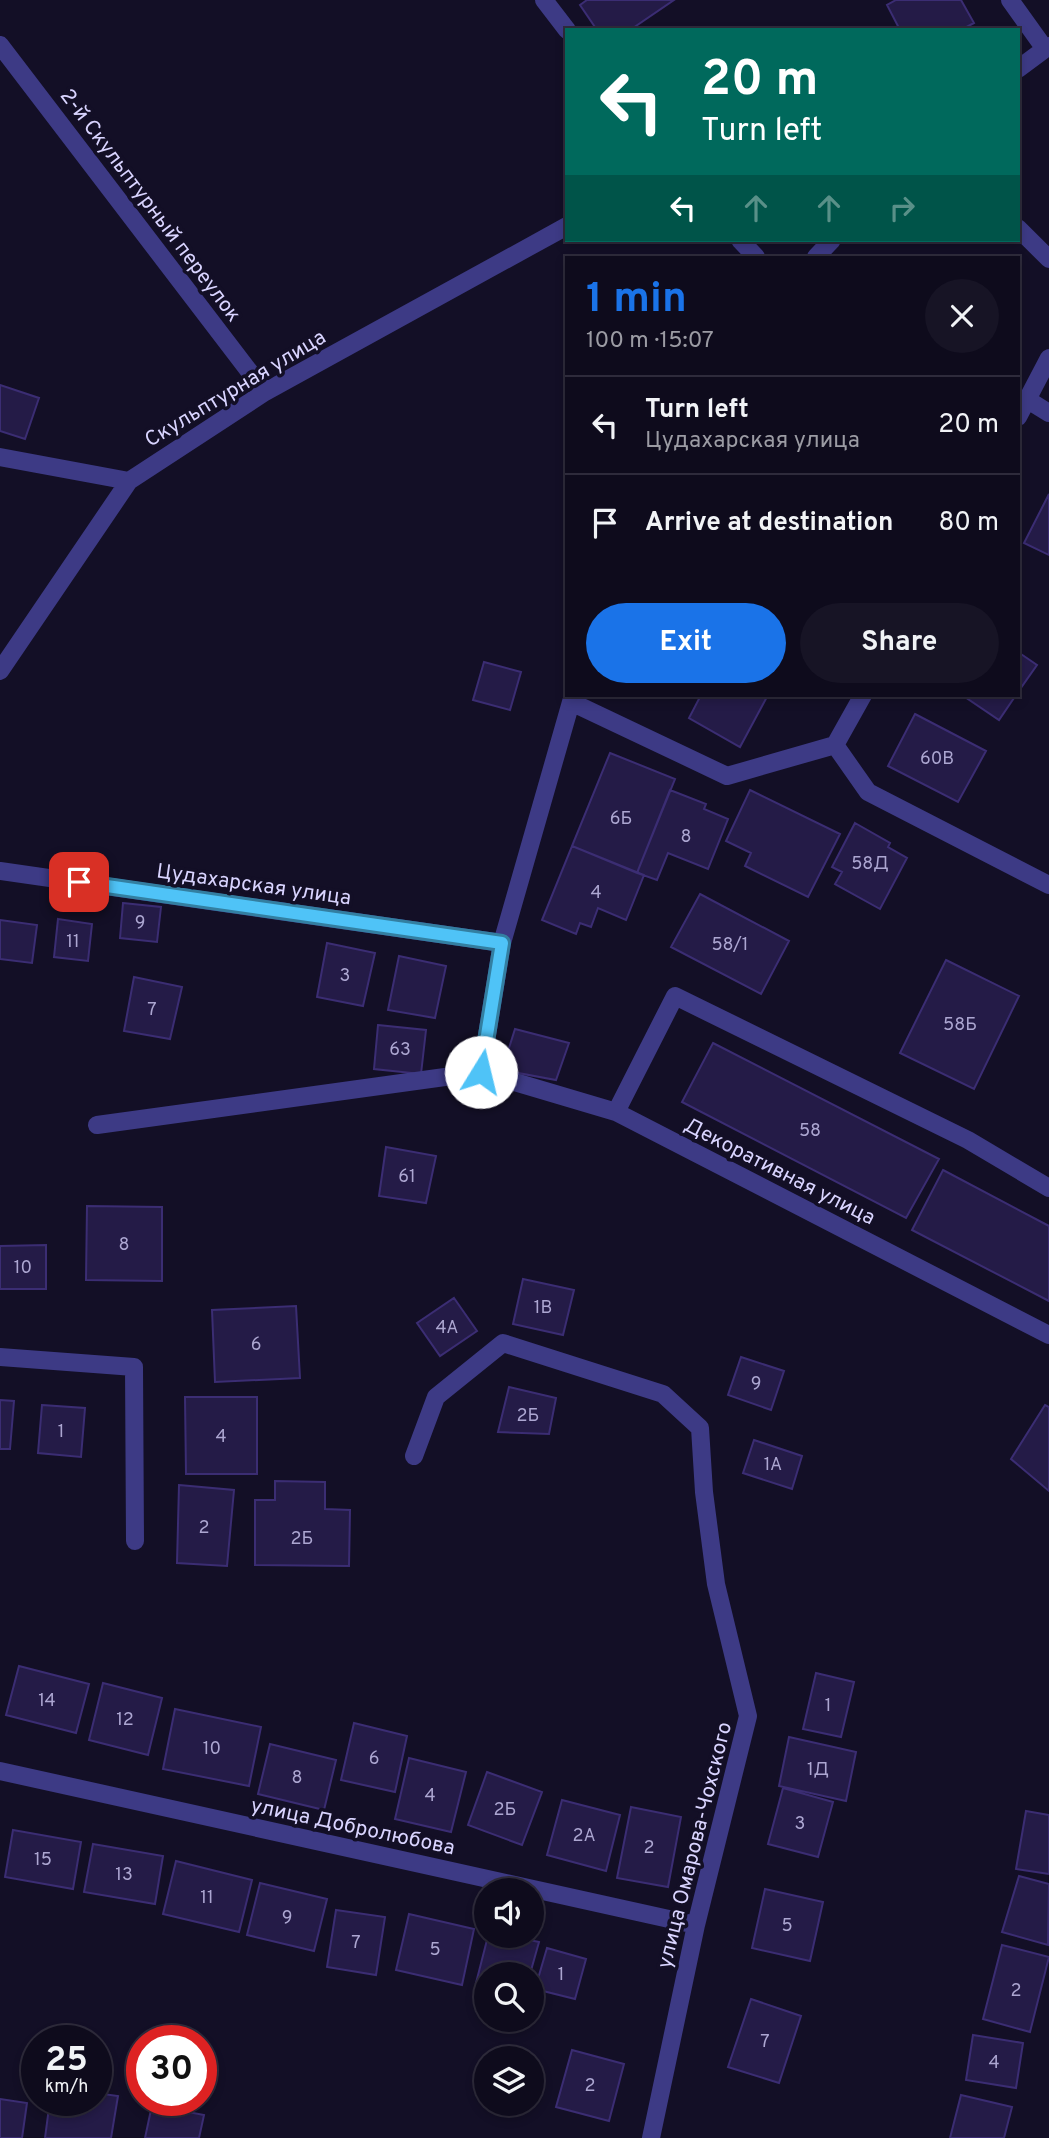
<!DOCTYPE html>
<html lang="en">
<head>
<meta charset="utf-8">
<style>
  body { margin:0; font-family:Overpass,sans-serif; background:#171425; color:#f1f3f6; height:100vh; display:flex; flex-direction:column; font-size:26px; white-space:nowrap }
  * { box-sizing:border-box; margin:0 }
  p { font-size:23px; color:#9b9ba3 }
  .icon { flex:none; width:38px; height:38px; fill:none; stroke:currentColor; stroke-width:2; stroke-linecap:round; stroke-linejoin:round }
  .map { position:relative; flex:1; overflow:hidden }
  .side { position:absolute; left:565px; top:256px; width:455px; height:441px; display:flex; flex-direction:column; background:#0e0b1c; border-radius:0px; box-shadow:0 4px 10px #0003,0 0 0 2px #2e2b3b }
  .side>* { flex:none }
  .hud { position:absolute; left:565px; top:28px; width:455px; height:214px; border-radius:0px; box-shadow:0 4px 10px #0003,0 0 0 2px #2e2b3b; background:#00695c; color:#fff; overflow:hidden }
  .tools { position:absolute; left:474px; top:1878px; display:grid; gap:14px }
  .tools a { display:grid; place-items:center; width:70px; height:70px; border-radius:50%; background:#0e0b1c; box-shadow:0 4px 10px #0003,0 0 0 2px #2e2b3b; font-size:35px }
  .speed { position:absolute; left:21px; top:2025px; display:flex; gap:14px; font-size:35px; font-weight:700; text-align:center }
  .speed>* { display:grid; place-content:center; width:91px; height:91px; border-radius:50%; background:#0e0b1c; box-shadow:0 4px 10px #0003,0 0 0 2px #2e2b3b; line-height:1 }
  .speed small { font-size:18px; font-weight:400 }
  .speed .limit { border:10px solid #d22; background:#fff; color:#111 }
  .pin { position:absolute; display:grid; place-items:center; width:60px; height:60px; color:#fff; margin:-30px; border-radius:14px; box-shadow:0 4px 10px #0006 }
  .me { position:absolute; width:77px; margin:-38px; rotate:9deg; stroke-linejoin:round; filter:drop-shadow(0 0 5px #0008) }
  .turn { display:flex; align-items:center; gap:24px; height:147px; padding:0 21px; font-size:32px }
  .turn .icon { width:91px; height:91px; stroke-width:2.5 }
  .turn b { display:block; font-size:49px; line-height:60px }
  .lanes { display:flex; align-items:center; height:66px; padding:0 21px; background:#0003; justify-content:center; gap:35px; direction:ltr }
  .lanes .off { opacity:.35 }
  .round { display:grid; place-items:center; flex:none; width:74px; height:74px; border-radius:37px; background:#171425 }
  .summary { display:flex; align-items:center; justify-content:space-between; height:119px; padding:0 21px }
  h1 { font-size:42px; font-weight:700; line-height:52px; color:#1a73e8 }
  .action { display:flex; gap:14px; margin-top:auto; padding:14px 21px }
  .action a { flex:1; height:80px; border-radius:42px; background:#1a73e8; color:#fff; font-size:28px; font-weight:700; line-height:80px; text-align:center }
  .action a+a { background:#171425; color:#f1f3f6 }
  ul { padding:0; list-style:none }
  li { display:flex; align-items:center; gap:21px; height:98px; padding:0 21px; border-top:2px solid #2e2b3b }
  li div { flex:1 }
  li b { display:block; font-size:26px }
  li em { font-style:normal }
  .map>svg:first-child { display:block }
</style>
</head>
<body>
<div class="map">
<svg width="1049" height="2138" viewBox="0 0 1049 2138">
  <rect width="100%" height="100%" fill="#130f26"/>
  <path fill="#241b47" stroke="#3b2d73" stroke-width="2" d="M587 0H674L630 30H597L580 5Z
    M896 0H961L974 23 961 30H900L887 5Z
    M0 385 39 398 25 439 0 431Z
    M1049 494V555L1024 543Z
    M1018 652 1037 665 1018 692Z
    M484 662 521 672 510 710 473 700Z
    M701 695H768L740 747 689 718Z
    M962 695H1016L999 720Z
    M915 714 986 751 958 802 888 766Z
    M610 753 675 779 637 873 572 846Z
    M670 790 706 804 704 809 728 819 708 869 668 853 657 880 637 873Z
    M750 790 840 834 808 897 745 866 751 853 726 841Z
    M855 823 890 843 888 847 907 858 880 909 835 884 842 872 832 867Z
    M572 846 644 875 626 920 598 908 591 927 580 923 576 934 542 920Z
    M700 894 789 941 761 994 671 947Z
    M123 903 161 907 157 942 120 938Z
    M58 919 92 924 88 961 54 957Z
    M0 920 37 925 32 963 0 959Z
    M327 943 375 953 363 1006 317 997Z
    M399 956 446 966 435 1018 388 1010Z
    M946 960 1019 996 974 1089 900 1053Z
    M134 977 182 987 170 1039 124 1031Z
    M378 1025 426 1030 421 1074 374 1069Z
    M515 1029 569 1043 556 1080 502 1070Z
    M713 1043 939 1159 906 1218 682 1102Z
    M386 1147 436 1156 426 1203 379 1196Z
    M943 1170 1049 1226V1301L912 1230Z
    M87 1206 162 1207V1281L86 1280Z
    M46 1245V1289H0V1246Z
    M523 1279 574 1290 563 1335 513 1324Z
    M454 1298 477 1331 440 1356 417 1323Z
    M296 1306 300 1378 215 1382 212 1310Z
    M741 1357 784 1371 771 1410 728 1395Z
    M509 1387 556 1398 549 1434 498 1432Z
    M185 1397H257V1474H186Z
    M0 1400 14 1401 10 1449H0Z
    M42 1405 85 1408 81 1457 38 1453Z
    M1045 1405 1049 1407V1491L1011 1459Z
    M754 1440 802 1456 792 1489 743 1473Z
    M275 1481 325 1482V1509L350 1510 349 1566 255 1565V1500H275Z
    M179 1485 234 1490 227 1566 177 1563Z
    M19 1666 89 1684 76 1733 6 1715Z
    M816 1673 854 1682 841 1737 803 1729Z
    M103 1683 162 1698 148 1755 89 1740Z
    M175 1709 261 1727 249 1786 163 1769Z
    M354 1723 407 1736 395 1792 341 1780Z
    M789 1737 856 1752 846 1801 779 1786Z
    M270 1744 336 1760 324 1810 258 1794Z
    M409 1758 466 1772 451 1832 395 1819Z
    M487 1772 542 1792 522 1845 468 1825Z
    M783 1788 833 1802 818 1857 768 1844Z
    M562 1800 620 1815 606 1871 547 1855Z
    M631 1807 681 1817 668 1887 617 1878Z
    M1026 1811 1049 1815V1874L1016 1869Z
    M13 1830 81 1842 73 1889 5 1877Z
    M93 1844 163 1856 155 1904 84 1892Z
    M176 1861 252 1880 239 1932 163 1914Z
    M1019 1876 1049 1884 1048 1945 1002 1932Z
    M260 1883 327 1899 314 1951 247 1935Z
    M765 1889 823 1902 810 1961 752 1948Z
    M336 1910 385 1917 376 1975 327 1967Z
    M409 1914 474 1929 462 1985 396 1970Z
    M488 1936H511L539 1942 530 1974H486V1985L476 1983Z
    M1002 1945 1049 1957 1030 2032 983 2019Z
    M547 1948 586 1959 575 1999 535 1989Z
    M751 1999 801 2016 779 2083 728 2067Z
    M973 2035 1023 2043 1016 2088 966 2080Z
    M572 2050 624 2064 609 2121 556 2107Z
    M96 2093 118 2096 111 2138H45L50 2100H96Z
    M961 2095 1012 2107 1004 2138H950Z
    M0 2099 27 2103 22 2138H0Z
    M152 2105 204 2115 199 2138H145Z"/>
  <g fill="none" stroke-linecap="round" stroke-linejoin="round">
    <path stroke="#3d3a85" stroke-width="18" d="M544 0 567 30
      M1010 0 1045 49
      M0 45 265 392
      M1018 69 1049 46
      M1018 228 1049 259
      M740 240 756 257
      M816 257 832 240
      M1028 400 1049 413
      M1018 417 1049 358
      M0 457 129 481
      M0 671 129 481 265 392 567 226
      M575 695 571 702 502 943 481 1072 616 1112 1049 1335
      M571 702 727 776 835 745 863 695
      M835 745 868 792 1049 885
      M0 871 502 943
      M616 1112 675 996 968 1140 1049 1188
      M97 1125 481 1072
      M0 1357 134 1367 135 1541
      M414 1456 436 1397 503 1343 663 1394 700 1428 704 1492 716 1584 748 1716 696 1925 651 2138
      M0 1771 696 1925"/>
  </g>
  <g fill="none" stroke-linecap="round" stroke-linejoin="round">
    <g stroke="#337fa1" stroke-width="18">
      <path id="route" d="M79 882 502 943 481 1072"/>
    </g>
    <use href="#route" stroke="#4fc3f7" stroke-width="12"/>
  </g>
  <g text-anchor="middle" stroke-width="7" stroke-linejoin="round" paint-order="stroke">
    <g font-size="18" fill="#aca6d1">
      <text x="937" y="764">60В</text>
      <text x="621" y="824">6Б</text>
      <text x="686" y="842">8</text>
      <text x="870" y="869">58Д</text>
      <text x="596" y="898">4</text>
      <text x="140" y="928">9</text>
      <text x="73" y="947">11</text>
      <text x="730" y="950">58/1</text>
      <text x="345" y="981">3</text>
      <text x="152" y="1015">7</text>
      <text x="960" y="1030">58Б</text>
      <text x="400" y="1055">63</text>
      <text x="810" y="1136">58</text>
      <text x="407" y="1182">61</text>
      <text x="124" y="1250">8</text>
      <text x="23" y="1273">10</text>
      <text x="543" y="1313">1В</text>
      <text x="447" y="1333">4А</text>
      <text x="256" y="1350">6</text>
      <text x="756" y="1389">9</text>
      <text x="528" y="1421">2Б</text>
      <text x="61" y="1437">1</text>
      <text x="221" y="1442">4</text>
      <text x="773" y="1470">1А</text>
      <text x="204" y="1533">2</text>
      <text x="302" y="1544">2Б</text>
      <text x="47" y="1706">14</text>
      <text x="828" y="1711">1</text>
      <text x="125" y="1725">12</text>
      <text x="212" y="1754">10</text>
      <text x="374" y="1764">6</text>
      <text x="818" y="1775">1Д</text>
      <text x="297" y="1783">8</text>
      <text x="430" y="1801">4</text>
      <text x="505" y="1815">2Б</text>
      <text x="800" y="1829">3</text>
      <text x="584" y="1841">2А</text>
      <text x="649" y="1853">2</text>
      <text x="43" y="1865">15</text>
      <text x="124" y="1880">13</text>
      <text x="207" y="1903">11</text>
      <text x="287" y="1923">9</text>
      <text x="787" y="1931">5</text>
      <text x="356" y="1948">7</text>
      <text x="435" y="1955">5</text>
      <text x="561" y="1980">1</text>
      <text x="1016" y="1996">2</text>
      <text x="765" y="2047">7</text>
      <text x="994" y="2068">4</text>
      <text x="590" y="2091">2</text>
    </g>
    <g font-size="21" fill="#d9d4ff" stroke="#130f26">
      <text transform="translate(151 205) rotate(53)" y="7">2-й Скульптурный переулок</text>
      <text transform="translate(235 388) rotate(-31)" y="7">Скульптурная улица</text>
      <text transform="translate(254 884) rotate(8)" y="7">Цудахарская улица</text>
      <text transform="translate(780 1171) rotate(27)" y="7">Декоративная улица</text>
      <text transform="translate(353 1826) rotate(12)" y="7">улица Добролюбова</text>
      <text transform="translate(694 1845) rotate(-76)" y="7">улица Омарова-Чохского</text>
    </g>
  </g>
</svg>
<div class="tools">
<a><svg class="icon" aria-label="sound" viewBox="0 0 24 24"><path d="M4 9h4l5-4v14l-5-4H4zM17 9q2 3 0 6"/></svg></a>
<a><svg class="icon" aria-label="search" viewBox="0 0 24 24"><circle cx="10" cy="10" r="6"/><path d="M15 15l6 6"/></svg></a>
<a><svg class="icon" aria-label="layers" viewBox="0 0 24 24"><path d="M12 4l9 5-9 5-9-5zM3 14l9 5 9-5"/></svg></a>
</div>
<div class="speed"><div>25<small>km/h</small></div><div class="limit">30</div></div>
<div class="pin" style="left:79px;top:882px;background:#d93025"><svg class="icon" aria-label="arrive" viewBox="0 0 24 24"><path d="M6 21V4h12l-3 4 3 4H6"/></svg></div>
<svg class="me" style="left:481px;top:1072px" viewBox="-20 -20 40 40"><circle r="19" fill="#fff"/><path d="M0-13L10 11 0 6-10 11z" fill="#4fc3f7"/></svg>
<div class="hud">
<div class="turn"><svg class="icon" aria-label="left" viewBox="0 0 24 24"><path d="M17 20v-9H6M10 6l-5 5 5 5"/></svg><div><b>20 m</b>Turn left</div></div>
<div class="lanes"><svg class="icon" aria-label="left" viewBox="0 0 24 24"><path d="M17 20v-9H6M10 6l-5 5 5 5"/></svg><svg class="icon off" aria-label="ahead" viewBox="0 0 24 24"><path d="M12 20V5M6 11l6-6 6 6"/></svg><svg class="icon off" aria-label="ahead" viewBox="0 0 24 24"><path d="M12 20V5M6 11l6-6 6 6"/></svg><svg class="icon off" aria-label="right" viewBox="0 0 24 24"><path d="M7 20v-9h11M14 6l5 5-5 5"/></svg></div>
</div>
<section class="side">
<div class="summary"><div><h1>1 min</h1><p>100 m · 15:07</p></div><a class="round"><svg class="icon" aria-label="close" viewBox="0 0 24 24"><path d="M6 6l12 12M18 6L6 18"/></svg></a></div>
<ul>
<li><svg class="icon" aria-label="left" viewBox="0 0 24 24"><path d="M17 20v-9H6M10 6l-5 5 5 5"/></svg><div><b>Turn left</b><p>Цудахарская улица</p></div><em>20 m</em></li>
<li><svg class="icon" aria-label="arrive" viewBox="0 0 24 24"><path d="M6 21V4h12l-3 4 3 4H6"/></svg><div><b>Arrive at destination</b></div><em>80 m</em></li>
</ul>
<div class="action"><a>Exit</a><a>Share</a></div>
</section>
</div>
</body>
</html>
